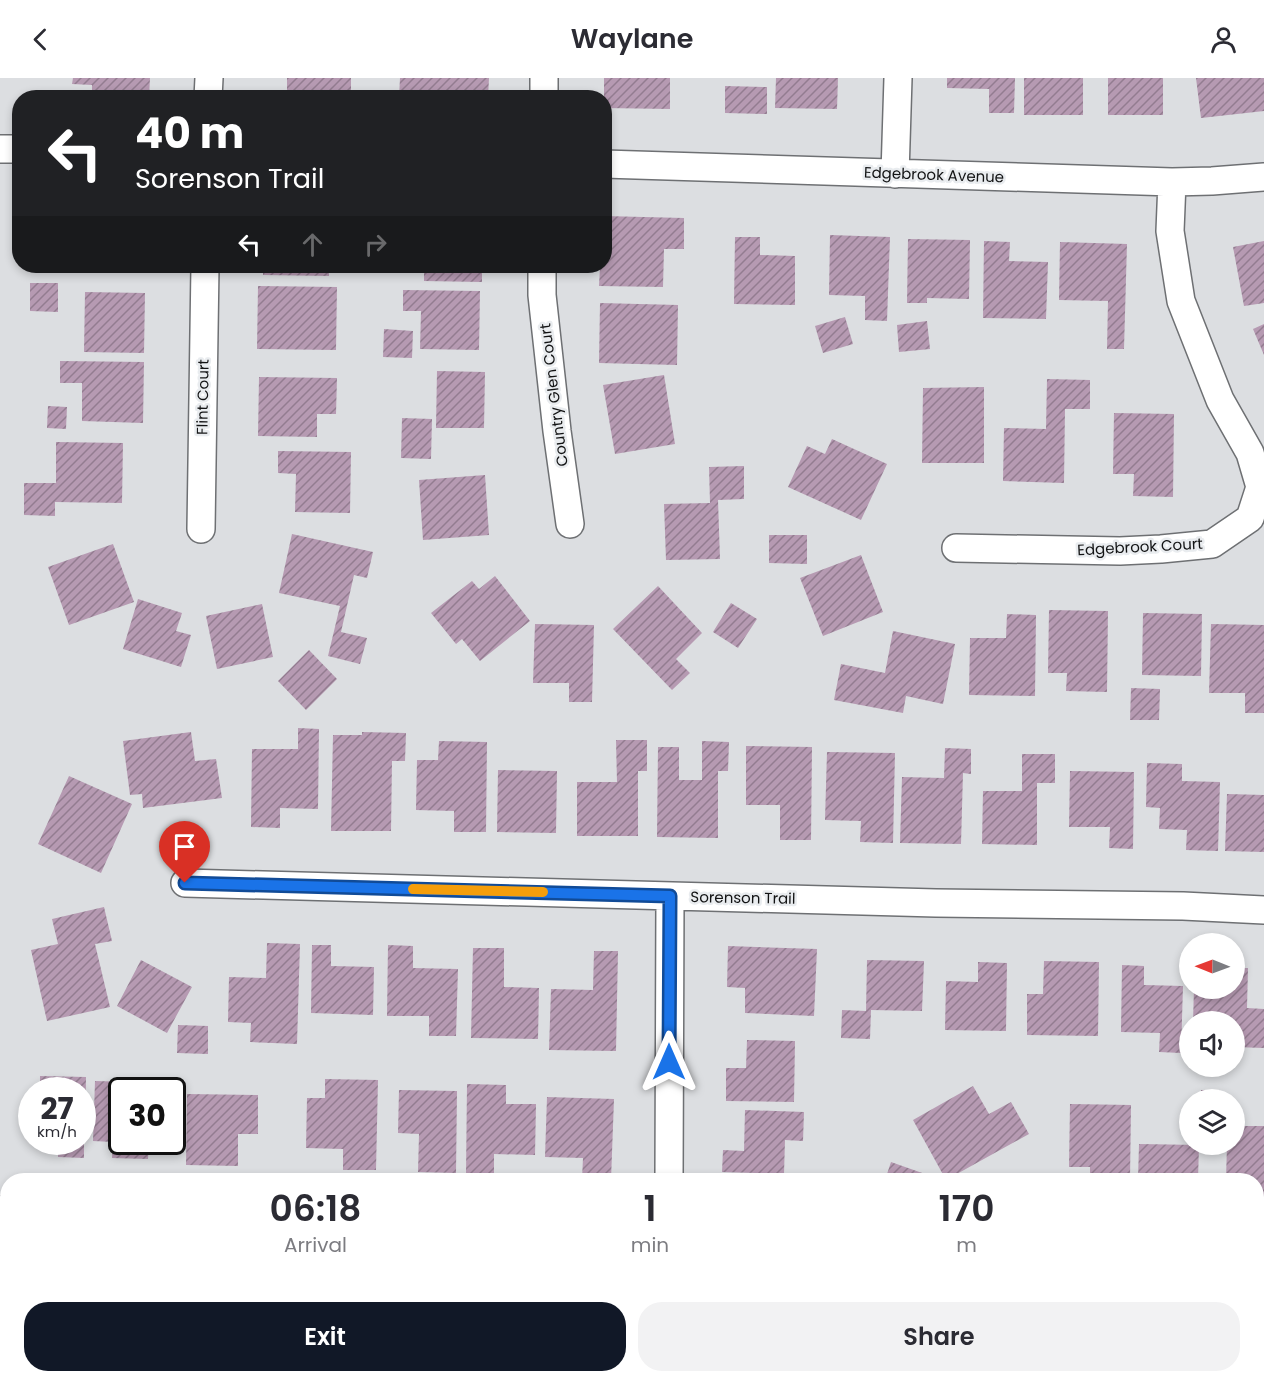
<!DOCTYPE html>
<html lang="en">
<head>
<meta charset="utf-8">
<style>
  body { margin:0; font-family:Poppins,sans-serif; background:#f2f2f3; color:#2b2b33; height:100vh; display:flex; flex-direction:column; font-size:22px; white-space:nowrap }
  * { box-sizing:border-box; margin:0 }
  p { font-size:20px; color:#7c7c81 }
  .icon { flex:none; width:33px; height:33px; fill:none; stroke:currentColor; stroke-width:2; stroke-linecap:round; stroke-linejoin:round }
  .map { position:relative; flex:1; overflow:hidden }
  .drawer { position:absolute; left:0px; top:1095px; width:1264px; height:210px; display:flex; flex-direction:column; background:#fff; border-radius:24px 24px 0 0; box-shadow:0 3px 9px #0003 }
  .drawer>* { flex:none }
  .top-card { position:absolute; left:12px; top:12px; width:600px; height:183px; border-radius:24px; box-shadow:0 3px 9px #0003; background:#202124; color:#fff; overflow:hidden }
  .needle { width:39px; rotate:271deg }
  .buttons { position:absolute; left:1179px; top:855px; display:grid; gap:12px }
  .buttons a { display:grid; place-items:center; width:66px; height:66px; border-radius:50%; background:#fff; box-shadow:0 3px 9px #0003; font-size:30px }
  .speed { position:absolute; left:18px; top:999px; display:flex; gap:12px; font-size:30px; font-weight:700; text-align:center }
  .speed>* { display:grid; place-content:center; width:78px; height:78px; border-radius:50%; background:#fff; box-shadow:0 3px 9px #0003; line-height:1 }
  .speed small { font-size:15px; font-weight:400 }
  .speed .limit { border:3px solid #111; border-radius:9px; background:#fff; color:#111 }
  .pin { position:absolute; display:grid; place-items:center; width:51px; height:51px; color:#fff; margin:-62px -26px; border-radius:50% 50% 50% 0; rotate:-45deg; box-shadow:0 0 6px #0007 }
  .pin .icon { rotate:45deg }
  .me { position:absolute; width:66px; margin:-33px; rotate:0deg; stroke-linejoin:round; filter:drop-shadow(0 0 4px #0008) }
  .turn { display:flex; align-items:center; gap:21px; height:126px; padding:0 24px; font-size:27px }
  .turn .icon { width:78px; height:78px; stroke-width:2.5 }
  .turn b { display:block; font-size:42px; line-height:51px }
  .lanes { display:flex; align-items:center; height:57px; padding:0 24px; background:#0003; justify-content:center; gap:30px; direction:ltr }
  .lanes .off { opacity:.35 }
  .eta { display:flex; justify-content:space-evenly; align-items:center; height:102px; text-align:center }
  .eta b { font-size:36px; font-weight:600; line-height:42px }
  .cta { display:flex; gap:12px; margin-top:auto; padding:12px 24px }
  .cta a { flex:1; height:69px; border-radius:24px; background:#111827; color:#fff; font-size:24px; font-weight:600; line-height:69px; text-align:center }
  .cta a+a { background:#f2f2f3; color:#2b2b33 }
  header { display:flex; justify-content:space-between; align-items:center; height:78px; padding:0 24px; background:#fff; font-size:27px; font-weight:600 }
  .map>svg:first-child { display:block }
</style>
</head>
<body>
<header><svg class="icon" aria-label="back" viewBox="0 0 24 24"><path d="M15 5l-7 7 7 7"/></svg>Waylane<svg class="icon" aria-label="person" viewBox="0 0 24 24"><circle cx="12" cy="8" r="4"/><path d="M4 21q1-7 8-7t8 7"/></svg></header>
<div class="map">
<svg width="1264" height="1305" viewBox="0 0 1264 1305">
  <defs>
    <pattern id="building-hatch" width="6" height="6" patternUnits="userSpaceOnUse" patternTransform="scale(1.5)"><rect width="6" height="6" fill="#b69ab2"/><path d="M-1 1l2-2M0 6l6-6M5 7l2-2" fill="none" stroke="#937c90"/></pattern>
  </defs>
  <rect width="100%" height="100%" fill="#dcdee1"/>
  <path fill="url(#building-hatch)" d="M73 0H150L149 20H92V7L72 6Z
    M287 0H351V20H287Z
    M400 0H489L488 20H399Z
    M604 0H670V31L604 30Z
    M776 0H838L837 31 775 30Z
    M947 0H1015L1014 35H989V11L947 10Z
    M1024 0H1083V37H1024Z
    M1108 0H1163V37H1108Z
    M1196 0H1264V33L1201 40Z
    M725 8 767 9V36L725 35Z
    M604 138 684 140V171H664L663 209 599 208 600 188H604Z
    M830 157 890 159 887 243 865 242V218L829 217Z
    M735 159H760V177L795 178V227L734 226Z
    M908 161 970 162 969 221 927 220V225H907Z
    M984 163 1010 164 1009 183 1048 184 1046 241 983 240Z
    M1264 163V225L1244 228 1233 169Z
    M1060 164 1127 166 1124 271H1107L1108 223 1059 222Z
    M263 188H329V198L263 197Z
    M424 188H482V204L424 203Z
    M30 205H58V234L30 233Z
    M258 208 337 209 336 272 257 271Z
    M403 212 480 213 479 272 420 271 421 233H403Z
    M85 214 145 215 144 275 84 274Z
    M600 225 678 227 677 287 599 285Z
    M845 239 853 266 823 275 815 248Z
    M927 243 930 271 899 274 897 247Z
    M1264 246V277L1253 251Z
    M384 251 413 253 412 280 383 279Z
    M60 283 144 284 143 345 82 343V305H60Z
    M437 293 485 294 484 350H436Z
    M664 297 675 366 615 376 603 307Z
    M259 299 337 300 336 336H317V359L258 358Z
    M1047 301 1090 302V331H1065L1064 405 1003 403 1004 350 1046 351Z
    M984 309V385H922L923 310Z
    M48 328 67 329 66 351 47 350Z
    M1114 335 1174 336 1173 419 1133 418 1134 396H1113Z
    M402 340 432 341 431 381 401 380Z
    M832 361 887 386 861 442 788 409 807 368 825 376Z
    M56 364 123 365 122 425 55 424V438L24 437V405H56Z
    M278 373 351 374 350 435 295 434 296 396 278 395Z
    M744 388V421L718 422 720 481 666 482 664 426 710 425 709 389Z
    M485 397 489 457 423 462 419 402Z
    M292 456 373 474 367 500 354 497 341 554 367 560 360 586 328 578 340 528 279 515Z
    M769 457H807V486L769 485Z
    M113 466 134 524 69 547 48 489Z
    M861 477 883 534 823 558 800 500Z
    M495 498 530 543 480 583 462 561 456 566 431 535 472 503 479 511Z
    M658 508 702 555 676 581 690 595 672 612 613 551Z
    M138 521 182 535 176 553 191 557 181 589 123 571Z
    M731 525 757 541 738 570 713 554Z
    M262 526 273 579 217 591 206 538Z
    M1049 532 1108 533 1107 614 1066 613 1067 595H1048Z
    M1143 535 1202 536 1201 598 1142 597Z
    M1007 536 1036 537 1035 618 969 617 970 560H1006Z
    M535 546 594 547 592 624H569V605H533Z
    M1211 546 1264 547V635H1245V615H1209Z
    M893 553 955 566 943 626 906 618 903 635 834 622 841 586 885 595Z
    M309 572 337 601 306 632 278 603Z
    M1131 610 1160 611 1159 642H1130Z
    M298 650 319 651 318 731 280 730V750L251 749 252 671H298Z
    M191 654 195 683 216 681 222 720 143 730 142 716 130 717 123 663Z
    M362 654 406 655 405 683H392L391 753H331L333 657H362Z
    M616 662H647V693H638V758H577V704H617Z
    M439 663 487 664 486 754H454V733L416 732 417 682H438Z
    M702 663 729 664 728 693H718V760L657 759 658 669H679V702H702Z
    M746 668 812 669 811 762H780V727H746Z
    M945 670 971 671V696L963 695 961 766 900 765 902 699 944 700Z
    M827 674 895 675 893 765 860 764 861 743 825 742Z
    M1022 676H1055V705H1037V767L982 766 983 713H1022Z
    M1147 685 1182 686V703L1220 704 1218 773 1186 772 1187 752 1159 751 1160 730 1146 729Z
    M498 692 557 693 556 755 497 754Z
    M1070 693 1134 694 1133 771 1109 770 1110 749H1069Z
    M69 698 132 726 101 795 38 766Z
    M1227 716 1264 717V774L1225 773Z
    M104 829 112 863 95 866 110 929 47 943 31 872 58 866 52 841Z
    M267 865 300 866 297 966 250 964 251 945 228 944 229 899 266 900Z
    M312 867H331V888L374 889 373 937 311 935Z
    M388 867 413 868V890L458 891 456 958H429V938H387Z
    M728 868 817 871 814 938 745 935V910L727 909Z
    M473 870H504V909L539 910 538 961 471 960Z
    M594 873H618L616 973 549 972 551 911 593 912Z
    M141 882 192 909 167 955 117 928Z
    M867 882 924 883 922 933 871 932 870 961 841 960 842 932 866 933Z
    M1044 883 1099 884 1098 958 1027 957V916H1043Z
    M978 884 1007 885 1006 953 945 952 946 903 978 904Z
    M1122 887 1144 888V907L1183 908 1181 975 1159 974 1160 955 1121 954Z
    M1234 890H1248L1247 930 1264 931V970L1234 969V944H1193L1194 910H1234Z
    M178 947 208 948V976L177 975Z
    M747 962 795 963 794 1024 726 1023V990H746Z
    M40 998 86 999 85 1060H82V1012H40Z
    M325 1001 378 1002 376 1092H343V1071L306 1070 307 1020H325Z
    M95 1003 171 1005V1012H122V1064H149L148 1081 112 1080 113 1064 93 1063Z
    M467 1006 506 1007V1026H536L535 1077 494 1076V1097H466Z
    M973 1008 989 1036 1011 1024 1029 1056 946 1102 913 1042Z
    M399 1012 457 1013 456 1095 418 1094 419 1056 398 1055Z
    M1201 1012H1220V1022H1201Z
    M187 1016 258 1017V1056H238V1088L186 1087Z
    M547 1019 614 1021 611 1102 582 1101 583 1080 545 1079Z
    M1070 1026 1131 1027 1130 1102H1090V1089H1069Z
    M745 1032 804 1034 803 1063 785 1062 784 1096 722 1094 723 1072 744 1073Z
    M1234 1048H1264V1128H1257V1102H1226L1227 1066H1234Z
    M58 1064H84V1080L58 1079Z
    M1139 1066 1199 1067 1198 1102H1138Z
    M891 1084 942 1102H885Z
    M1257 1243H1263L1264 1305H1225L1226 1298H1257Z
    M253 1298H284V1301H253Z
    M413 1298H455L454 1302 413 1300Z
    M535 1298H556V1301H535Z
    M712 1298H770L761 1305H718Z
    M947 1298H974L988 1305H943Z
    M1000 1298H1053V1303L1000 1302Z
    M1075 1298H1123V1305H1075Z
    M1152 1298H1214V1305H1152Z"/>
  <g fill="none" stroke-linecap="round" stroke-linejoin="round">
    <g stroke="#6e7073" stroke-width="30">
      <path id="street" d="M208 20 209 0
        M544 20V0
        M0 71H20
        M604 86 1172 104 1212 103 1264 99
        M895 96 898 0
        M542 188V217L557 353 570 446
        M201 451 205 188
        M956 470 1120 473 1161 471 1212 466 1250 440 1260 409 1250 375 1220 322 1181 223 1170 153 1172 104
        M185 805 936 825 1183 828 1264 832
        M669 1102 670 818
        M0 1132H8
        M1257 1180 1264 1181"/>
    </g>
    <use href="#street" stroke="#fff" stroke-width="27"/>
  </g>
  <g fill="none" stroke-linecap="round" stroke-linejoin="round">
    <g stroke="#114b97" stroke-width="15">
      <path id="route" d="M185 805 670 818 669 984"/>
    </g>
    <use href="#route" stroke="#1a73e8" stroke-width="10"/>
    <path stroke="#f59e0b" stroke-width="10" d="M413 811 543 814"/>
  </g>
  <g text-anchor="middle" stroke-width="5" stroke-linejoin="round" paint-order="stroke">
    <g font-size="15" fill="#121314" stroke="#e9ecef">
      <text transform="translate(934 97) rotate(2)" y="5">Edgebrook Avenue</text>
      <text transform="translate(554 317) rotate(-97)" y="5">Country Glen Court</text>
      <text transform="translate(203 319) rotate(-89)" y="5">Flint Court</text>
      <text transform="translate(1140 469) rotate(-3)" y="5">Edgebrook Court</text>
      <text transform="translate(743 820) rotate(1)" y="5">Sorenson Trail</text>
    </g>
  </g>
</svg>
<div class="buttons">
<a><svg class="needle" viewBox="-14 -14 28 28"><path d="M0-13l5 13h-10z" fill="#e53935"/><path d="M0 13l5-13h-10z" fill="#7c7c81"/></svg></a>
<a><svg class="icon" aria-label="sound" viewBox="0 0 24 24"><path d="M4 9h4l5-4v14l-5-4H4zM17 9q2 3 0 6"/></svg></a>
<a><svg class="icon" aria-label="layers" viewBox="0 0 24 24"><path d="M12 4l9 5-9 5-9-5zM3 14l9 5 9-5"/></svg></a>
</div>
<div class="speed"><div>27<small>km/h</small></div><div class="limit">30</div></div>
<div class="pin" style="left:185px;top:805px;background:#d93025"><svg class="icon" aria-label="arrive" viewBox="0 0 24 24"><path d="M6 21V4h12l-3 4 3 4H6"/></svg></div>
<svg class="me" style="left:669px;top:984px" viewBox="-20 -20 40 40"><path d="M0-17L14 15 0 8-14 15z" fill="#1a73e8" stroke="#fff" stroke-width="4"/></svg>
<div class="top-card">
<div class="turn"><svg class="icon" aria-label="left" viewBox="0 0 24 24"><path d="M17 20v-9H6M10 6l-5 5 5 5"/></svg><div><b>40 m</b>Sorenson Trail</div></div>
<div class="lanes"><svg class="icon" aria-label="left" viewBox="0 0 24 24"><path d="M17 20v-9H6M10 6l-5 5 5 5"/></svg><svg class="icon off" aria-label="ahead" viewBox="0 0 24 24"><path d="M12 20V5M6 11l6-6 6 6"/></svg><svg class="icon off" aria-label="right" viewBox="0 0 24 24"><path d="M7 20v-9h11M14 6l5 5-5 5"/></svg></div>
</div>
<section class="drawer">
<div class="eta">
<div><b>06:18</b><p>Arrival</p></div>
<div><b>1</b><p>min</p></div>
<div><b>170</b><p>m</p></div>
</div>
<div class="cta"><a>Exit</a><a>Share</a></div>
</section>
</div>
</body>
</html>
